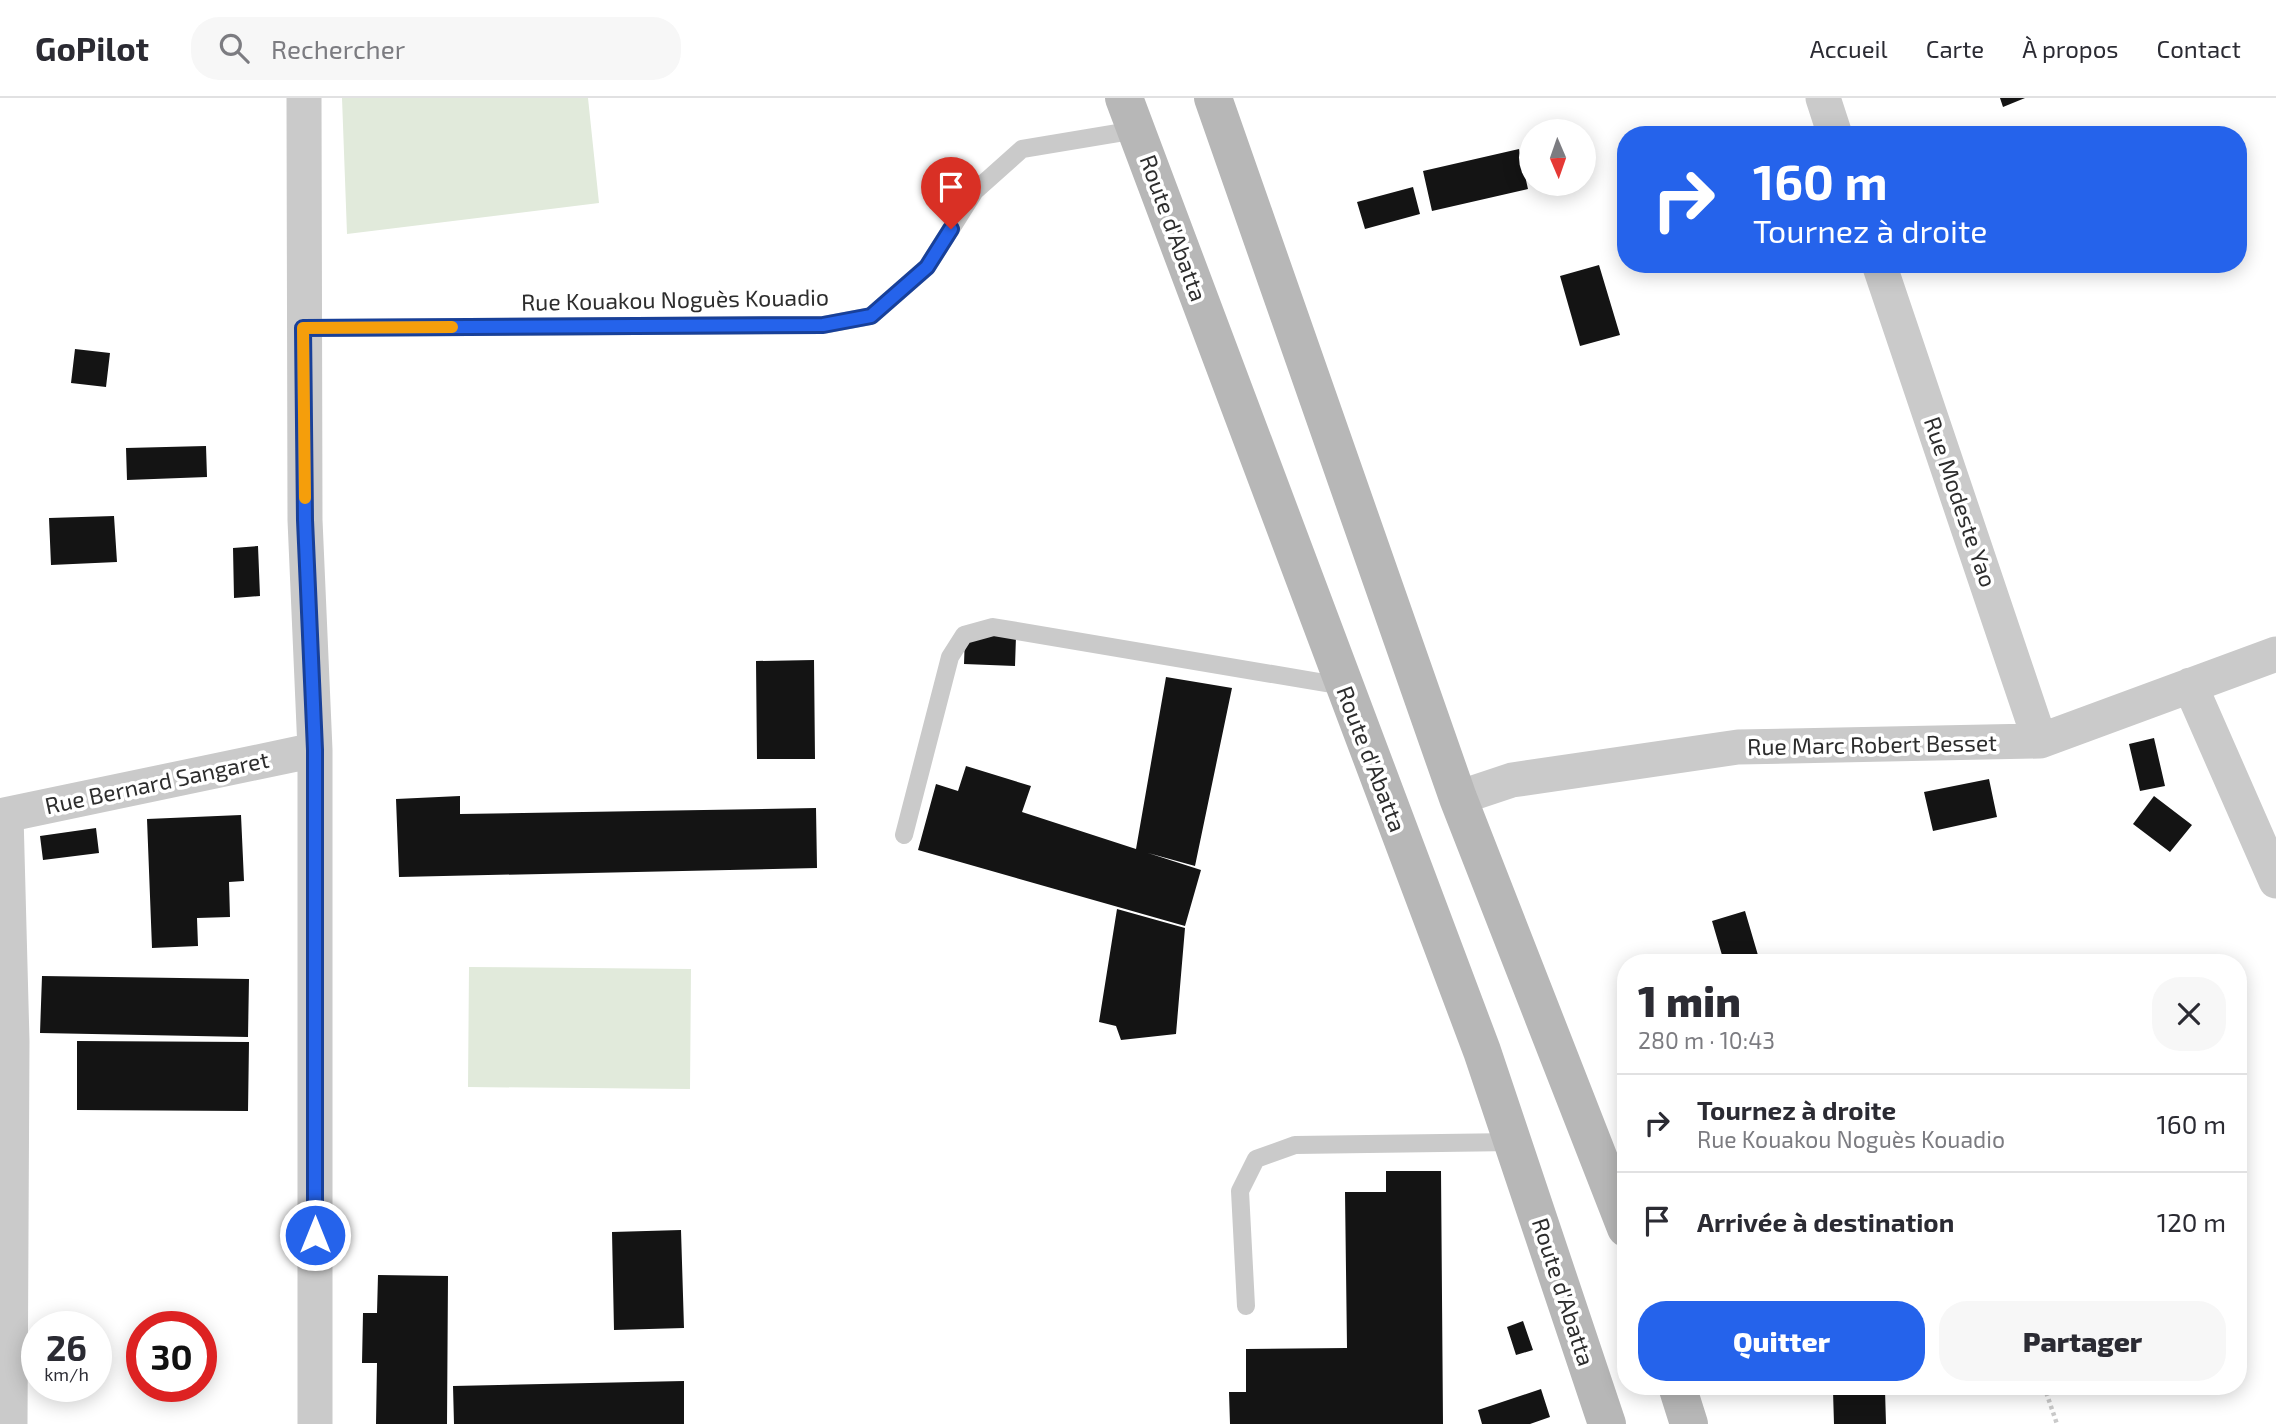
<!DOCTYPE html>
<html lang="fr">
<head>
<meta charset="utf-8">
<style>
  body { margin:0; font-family:"Exo 2",sans-serif; background:#f7f7f7; color:#2b2b33; height:100vh; display:flex; flex-direction:column; font-size:26px; white-space:nowrap }
  * { box-sizing:border-box; margin:0 }
  p { font-size:23px; color:#7c7c81 }
  .icon { flex:none; width:38px; height:38px; fill:none; stroke:currentColor; stroke-width:2; stroke-linecap:round; stroke-linejoin:round }
  .map { position:relative; flex:1; overflow:hidden }
  .side { position:absolute; left:1617px; top:856px; width:630px; height:441px; display:flex; flex-direction:column; background:#fff; border-radius:28px; box-shadow:0 4px 18px #0003 }
  .side>* { flex:none }
  .hud { position:absolute; left:1617px; top:28px; width:630px; height:147px; border-radius:28px; box-shadow:0 4px 18px #0003; background:#2563eb; color:#fff; overflow:hidden }
  .needle { width:46px; rotate:178deg }
  .tools { position:absolute; left:1519px; top:21px; display:grid; gap:14px }
  .tools a { display:grid; place-items:center; width:77px; height:77px; border-radius:50%; background:#fff; box-shadow:0 4px 18px #0003; font-size:35px }
  .speed { position:absolute; left:21px; top:1213px; display:flex; gap:14px; font-size:35px; font-weight:700; text-align:center }
  .speed>* { display:grid; place-content:center; width:91px; height:91px; border-radius:50%; background:#fff; box-shadow:0 4px 18px #0003; line-height:1 }
  .speed small { font-size:18px; font-weight:400 }
  .speed .limit { border:10px solid #d22; background:#fff; color:#111 }
  .pin { position:absolute; display:grid; place-items:center; width:60px; height:60px; color:#fff; margin:-72px -30px; border-radius:50% 50% 50% 0; rotate:-45deg; box-shadow:0 0 7px #0007 }
  .pin .icon { rotate:45deg }
  .me { position:absolute; width:77px; margin:-38px; rotate:0deg; stroke-linejoin:round; filter:drop-shadow(0 0 5px #0008) }
  .turn { display:flex; align-items:center; gap:24px; height:147px; padding:0 21px; font-size:32px }
  .turn .icon { width:91px; height:91px; stroke-width:2.5 }
  .turn b { display:block; font-size:49px; line-height:60px }
  .round { display:grid; place-items:center; flex:none; width:74px; height:74px; border-radius:28px; background:#f7f7f7 }
  .summary { display:flex; align-items:center; justify-content:space-between; height:119px; padding:0 21px }
  h1 { font-size:42px; font-weight:800; line-height:52px }
  .action { display:flex; gap:14px; margin-top:auto; padding:14px 21px }
  .action a { flex:1; height:80px; border-radius:28px; background:#2563eb; color:#fff; font-size:28px; font-weight:800; line-height:80px; text-align:center }
  .action a+a { background:#f7f7f7; color:#2b2b33 }
  ul { padding:0; list-style:none }
  li { display:flex; align-items:center; gap:21px; height:98px; padding:0 21px; border-top:2px solid #e1e1e2 }
  li div { flex:1 }
  li b { display:block; font-size:26px }
  li em { font-style:normal }
  header { display:flex; align-items:center; gap:42px; box-sizing:border-box; height:98px; padding:0 35px; background:#fff; border-bottom:2px solid #e1e1e2 }
  header strong { font-size:33px }
  nav { display:flex; gap:38px; margin-inline-start:auto; font-size:24px }
  .search { width:490px; height:63px; background:#f7f7f7; display:flex; align-items:center; gap:18px; box-sizing:border-box; padding:0 24px; border-radius:28px; color:#7c7c81; font-size:26px }
  .map>svg:first-child { display:block }
</style>
</head>
<body>
<header>
<strong>GoPilot</strong>
<div class="search"><svg class="icon" aria-label="search" viewBox="0 0 24 24"><circle cx="10" cy="10" r="6"/><path d="M15 15l6 6"/></svg>Rechercher</div>
<nav><a>Accueil</a><a>Carte</a><a>À propos</a><a>Contact</a></nav>
</header>
<div class="map">
<svg width="2276" height="1326" viewBox="0 0 2276 1326">
  <rect width="100%" height="100%" fill="#fff"/>
  <path fill="#e1eadb" d="M342 0H588L599 105 347 136Z
    M469 869 691 871 690 991 468 989Z"/>
  <path fill="#141414" d="M2000 0H2025L2003 9Z
    M1519 51 1528 91 1432 113 1423 73Z
    M1413 89 1420 116 1365 131 1357 104Z
    M1599 167 1620 237 1580 248 1560 178Z
    M75 251 110 255 106 289 71 285Z
    M206 348 207 379 127 382 126 350Z
    M114 418 117 464 51 467 49 420Z
    M258 448 260 498 234 500 233 450Z
    M965 537 1016 538 1015 568 964 566Z
    M814 562 815 661H757L756 563Z
    M1166 579 1232 590 1195 768 1148 755 1201 772 1185 828 918 752 936 686 958 693 966 668 1031 688 1022 714 1136 751Z
    M2154 640 2165 688 2140 693 2129 646Z
    M1989 681 1997 719 1933 733 1924 694Z
    M460 698V716L816 710 817 770 399 779 396 701Z
    M2154 698 2192 727 2170 754 2133 726Z
    M241 717 244 783 229 784 230 819 197 820 198 848 152 850 147 721Z
    M96 730 99 755 43 762 40 738Z
    M1117 811 1185 830 1176 936 1121 942 1116 928 1099 924Z
    M1745 813 1760 864H1724L1712 823Z
    M42 878 249 881 248 939 40 935Z
    M77 943 249 944 248 1013 77 1012Z
    M1386 1073H1441L1443 1326H1230L1229 1294H1246V1251L1347 1250 1345 1094H1386Z
    M681 1132 684 1230 614 1232 612 1134Z
    M378 1177 448 1178 447 1326H376L377 1265H362L363 1215H377Z
    M1523 1223 1533 1252 1516 1257 1507 1229Z
    M684 1283V1326H454L453 1288Z
    M1541 1291 1550 1319 1530 1326H1482L1478 1312Z
    M1885 1292 1886 1326H1834L1833 1293Z"/>
  <g fill="none" stroke-linecap="round" stroke-linejoin="round">
    <path stroke="#cacaca" stroke-width="4.5" stroke-dasharray="3.5 3.5" stroke-linecap="butt" d="M2044 1288 2057 1326"/>
    <path stroke="#cacaca" stroke-width="18" d="M303 230 823 227 871 218 927 169 975 93 1022 51 1136 32
      M904 737 950 559 964 537 993 529 1343 588
      M1246 1208 1240 1093 1256 1061 1295 1047 1514 1044"/>
    <path stroke="#cacaca" stroke-width="35" d="M304 0 305 422 315 652V1326
      M1823 0 1835 37
      M1879 166 2040 643
      M2190 587 2276 783
      M1458 700 1512 682 1738 649 2040 643 2276 556
      M6 717 12 943 10 1326
      M0 718 315 652"/>
    <path stroke="#b7b7b7" stroke-width="38" d="M1124 0 1482 953 1607 1326
      M1213 0 1458 700 1626 1130
      M1677 1288 1689 1326"/>
  </g>
  <g fill="none" stroke-linecap="round" stroke-linejoin="round">
    <g stroke="#184099" stroke-width="18">
      <path id="route" d="M315 1137V652L305 422 303 230 823 227 871 218 927 169 951 131"/>
    </g>
    <use href="#route" stroke="#2563eb" stroke-width="12"/>
    <path stroke="#f59e0b" stroke-width="12" d="M305 400 303 230 452 229"/>
  </g>
  <g text-anchor="middle" stroke-width="7" stroke-linejoin="round" paint-order="stroke">
    <g font-size="23" fill="#2d2d2d" stroke="#fff">
      <text transform="translate(1173 130) rotate(70)" y="8">Route d'Abatta</text>
      <text transform="translate(675 202) rotate(-1)" y="8">Rue Kouakou Noguès Kouadio</text>
      <text transform="translate(1960 404) rotate(71)" y="8">Rue Modeste Yao</text>
      <text transform="translate(1872 647) rotate(-1)" y="8">Rue Marc Robert Besset</text>
      <text transform="translate(1371 661) rotate(69)" y="8">Route d'Abatta</text>
      <text transform="translate(157 685) rotate(-12)" y="8">Rue Bernard Sangaret</text>
      <text transform="translate(1563 1194) rotate(72)" y="8">Route d'Abatta</text>
    </g>
  </g>
</svg>
<div class="tools">
<a><svg class="needle" viewBox="-14 -14 28 28"><path d="M0-13l5 13h-10z" fill="#e53935"/><path d="M0 13l5-13h-10z" fill="#7c7c81"/></svg></a>
</div>
<div class="speed"><div>26<small>km/h</small></div><div class="limit">30</div></div>
<div class="pin" style="left:951px;top:131px;background:#d93025"><svg class="icon" aria-label="arrive" viewBox="0 0 24 24"><path d="M6 21V4h12l-3 4 3 4H6"/></svg></div>
<svg class="me" style="left:315px;top:1137px" viewBox="-20 -20 40 40"><circle r="17" fill="#2563eb" stroke="#fff" stroke-width="3"/><path d="M0-11L8 9 0 5-8 9z" fill="#fff"/></svg>
<div class="hud">
<div class="turn"><svg class="icon" aria-label="right" viewBox="0 0 24 24"><path d="M7 20v-9h11M14 6l5 5-5 5"/></svg><div><b>160 m</b>Tournez à droite</div></div>
</div>
<section class="side">
<div class="summary"><div><h1>1 min</h1><p>280 m · 10:43</p></div><a class="round"><svg class="icon" aria-label="close" viewBox="0 0 24 24"><path d="M6 6l12 12M18 6L6 18"/></svg></a></div>
<ul>
<li><svg class="icon" aria-label="right" viewBox="0 0 24 24"><path d="M7 20v-9h11M14 6l5 5-5 5"/></svg><div><b>Tournez à droite</b><p>Rue Kouakou Noguès Kouadio</p></div><em>160 m</em></li>
<li><svg class="icon" aria-label="arrive" viewBox="0 0 24 24"><path d="M6 21V4h12l-3 4 3 4H6"/></svg><div><b>Arrivée à destination</b></div><em>120 m</em></li>
</ul>
<div class="action"><a>Quitter</a><a>Partager</a></div>
</section>
</div>
</body>
</html>
